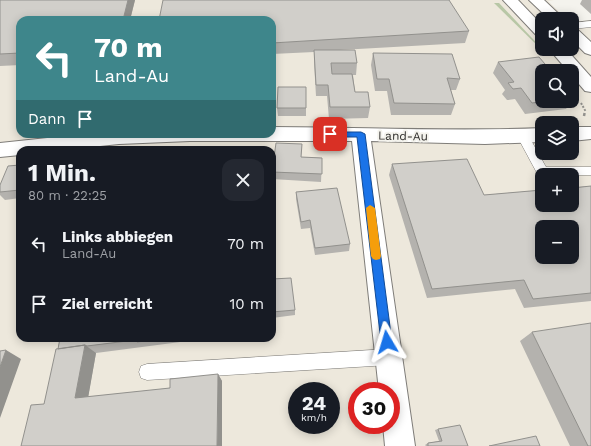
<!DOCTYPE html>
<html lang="de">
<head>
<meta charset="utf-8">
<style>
  body { margin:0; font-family:"Work Sans",sans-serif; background:#242831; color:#f1f3f6; height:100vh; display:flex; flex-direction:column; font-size:15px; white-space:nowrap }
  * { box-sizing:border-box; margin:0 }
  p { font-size:13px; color:#9ea1a6 }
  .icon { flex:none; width:22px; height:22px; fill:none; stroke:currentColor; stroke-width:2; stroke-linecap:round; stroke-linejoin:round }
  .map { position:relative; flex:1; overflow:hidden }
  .details { position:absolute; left:16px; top:146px; width:260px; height:196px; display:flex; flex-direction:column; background:#171b24; border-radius:12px; box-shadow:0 2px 10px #0003 }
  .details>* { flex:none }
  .banner { position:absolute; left:16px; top:16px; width:260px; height:122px; border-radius:12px; box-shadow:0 2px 10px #0003; background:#3e868b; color:#fff; overflow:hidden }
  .fabs { position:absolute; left:535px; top:12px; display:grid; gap:8px }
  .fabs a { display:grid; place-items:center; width:44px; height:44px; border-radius:8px; background:#171b24; box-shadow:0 2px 10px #0003; font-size:20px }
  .speed { position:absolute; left:288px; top:382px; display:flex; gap:8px; font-size:20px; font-weight:700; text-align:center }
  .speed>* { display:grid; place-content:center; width:52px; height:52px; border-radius:50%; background:#171b24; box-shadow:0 2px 10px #0003; line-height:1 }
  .speed small { font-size:10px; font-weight:400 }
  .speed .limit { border:6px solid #d22; background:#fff; color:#111 }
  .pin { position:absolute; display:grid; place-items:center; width:34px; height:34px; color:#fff; margin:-17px; border-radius:8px; box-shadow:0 2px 6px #0006 }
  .me { position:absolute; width:44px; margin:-22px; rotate:353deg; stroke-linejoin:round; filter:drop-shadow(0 0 3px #0008) }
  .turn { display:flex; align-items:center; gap:14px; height:84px; padding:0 12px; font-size:18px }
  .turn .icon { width:52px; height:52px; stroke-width:2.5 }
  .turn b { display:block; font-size:28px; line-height:34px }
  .then { display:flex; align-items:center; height:38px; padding:0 12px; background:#0003; gap:8px; font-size:15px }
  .round { display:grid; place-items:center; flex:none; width:42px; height:42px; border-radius:12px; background:#242831 }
  .head { display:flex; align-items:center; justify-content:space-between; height:68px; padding:0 12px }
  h1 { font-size:24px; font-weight:700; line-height:30px }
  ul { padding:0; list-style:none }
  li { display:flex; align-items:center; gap:12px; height:60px; padding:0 12px }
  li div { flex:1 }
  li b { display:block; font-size:15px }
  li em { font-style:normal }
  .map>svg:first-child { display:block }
</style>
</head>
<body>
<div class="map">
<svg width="591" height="446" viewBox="0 0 591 446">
  <rect width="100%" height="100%" fill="#f4f3ed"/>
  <path fill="#ede8dc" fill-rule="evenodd" d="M0 0H554L548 1 567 19H542V49H572V22L591 20V446H0ZM20 20H272V134H20ZM542 71H572V101H542ZM542 123H572V153H542ZM20 150H272V338H20ZM542 175H572V205H542ZM542 227H572V257H542ZM297 391H331V425H297ZM357 391H391V425H357Z"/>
  <path fill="#b8c7a6" d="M494 3H499L547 54 545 53Z"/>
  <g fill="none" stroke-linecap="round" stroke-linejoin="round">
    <g stroke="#7f7d79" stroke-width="1">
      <path id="lane" d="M591 21V27L572 29V23Z
        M523 132 527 133 546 167H591V175H542V176L538 175 517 136 519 133Z
        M389 349 395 351 397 357 395 363 389 365 147 380 141 378 139 372 141 366 147 364Z"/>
    </g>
    <g stroke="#7f7d79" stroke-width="2">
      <path id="street" d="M529 0H544L564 19H549Z
        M572 28 577 29 591 42V55L585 53 572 40Z
        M272 127C362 127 452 132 542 128V142L485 144 371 141 415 446H385L383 425H391V391H379L352 141H190L119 144 62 150H20V155L0 157V143L85 134H272Z
        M572 127H591V139L572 141Z"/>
    </g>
    <g stroke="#7f7d79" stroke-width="2">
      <path id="secondary" d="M503 0H518L542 25V37L537 36Z
        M549 49H566L591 77V92L585 91 572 76V71H568Z"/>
    </g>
    <path stroke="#92918d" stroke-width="2" stroke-dasharray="2 1.5" stroke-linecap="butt" d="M581 103 586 112"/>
    <path stroke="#92918d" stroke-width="2.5" stroke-dasharray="3 2" stroke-linecap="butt" d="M584 116 585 111"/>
    <use href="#lane" fill="#fff" fill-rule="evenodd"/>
    <use href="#street" fill="#fff" fill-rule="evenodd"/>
    <use href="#secondary" fill="#fff" fill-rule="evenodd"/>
  </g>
  <path fill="#b4b2ae" d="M0 0H135L130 20H20V65L0 66Z
    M582 0H591V14L580 4Z
    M272 20 469 31 465 43 340 50 357 63 356 75H353L355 92 370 107 368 118 329 119 327 96H316L314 62V52L272 54Z
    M373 53 460 79 456 90H451L455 104 451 115H391L387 91H375L371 65Z
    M498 62 542 101H572L566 109 525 114 515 99 507 100 502 94 505 90 493 73Z
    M277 108H306V116H278Z
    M302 144 301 157 322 158 321 182 272 179V169Z
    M392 164 484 195 591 186V301L524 308 515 289 427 298 389 175Z
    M20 165V198L5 200 0 195V185Z
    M296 192 350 244 349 251 315 255 310 228 301 229 296 199Z
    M272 279 295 310V315L272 318Z
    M532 332 591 446H570L520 341Z
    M60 338H211L96 353 88 397 170 388 218 374 222 381 44 404 58 349Z
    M438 429 468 446H426L425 445 428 443 439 441 435 430Z"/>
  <path fill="#92918d" d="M128 0H135L130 20H123Z
    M85 345 96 353 87 404 75 398Z
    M6 350 21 359 0 418V367Z
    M218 374 222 381V446H217Z"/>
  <path fill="#d1cfca" stroke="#92918d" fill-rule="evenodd" d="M0 0H128L123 20H20V53L0 54Z
    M163 0H449L469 31 272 43V20H159Z
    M314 50H355L357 63H331L332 74H352L355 92H368L370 107H330L328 85H316Z
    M373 53 452 54 460 79 447 78 455 104 394 103 389 79H377Z
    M539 57 551 71H542V101H547L532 103 521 88 513 89 508 83 514 82 498 62Z
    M278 87H306V108H277Z
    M276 143 302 144 301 157 322 158V174L272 172Z
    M467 159 484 195 542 190V205H572V188L591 186V293L533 299 524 280 432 289 392 164ZM542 227H572V257H542Z
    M20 165V190L0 192V185L8 166Z
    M337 188 350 244 315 248 310 220 301 222 296 192Z
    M291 278 295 310 272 312V279Z
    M591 323V446H588L532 332Z
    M60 338H135V340L87 346 85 345 58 349Z
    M137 338H167L137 342Z
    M85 345 75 398 170 388V379L218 374 217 446H21L31 405 44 404 56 349Z
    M6 350 0 367V351Z
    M460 425 468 446H428V443L442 441 438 429Z
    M536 436 540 446H489Z"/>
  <path fill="#1a73e8" stroke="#114b97" d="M327 132H361L365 134 392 342 391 345 387 347 383 345 381 342 357 137H330L326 134Z"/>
  <path fill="#f59e0b" d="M370 205 375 208 381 256 380 259 376 260 373 259 371 256 366 208Z"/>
  <g text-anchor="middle" stroke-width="4" stroke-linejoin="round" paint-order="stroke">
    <g font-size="12" fill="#2e2d2b" stroke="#f4f3ed">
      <text transform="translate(403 136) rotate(1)" y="4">Land-Au</text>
    </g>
  </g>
</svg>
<div class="fabs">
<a><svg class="icon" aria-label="sound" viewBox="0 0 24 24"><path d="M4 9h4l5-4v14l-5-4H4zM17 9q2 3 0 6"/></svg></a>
<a><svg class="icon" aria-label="search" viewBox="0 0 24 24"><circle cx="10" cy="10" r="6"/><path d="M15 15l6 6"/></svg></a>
<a><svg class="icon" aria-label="layers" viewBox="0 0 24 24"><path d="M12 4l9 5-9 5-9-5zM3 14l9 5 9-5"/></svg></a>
<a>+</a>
<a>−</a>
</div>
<div class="speed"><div>24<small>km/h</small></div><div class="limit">30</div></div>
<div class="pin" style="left:330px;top:134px;background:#d93025"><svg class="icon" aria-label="arrive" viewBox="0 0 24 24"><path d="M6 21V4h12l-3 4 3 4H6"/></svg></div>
<svg class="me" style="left:387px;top:342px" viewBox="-20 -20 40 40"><path d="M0-17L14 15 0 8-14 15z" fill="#1a73e8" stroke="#fff" stroke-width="4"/></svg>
<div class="banner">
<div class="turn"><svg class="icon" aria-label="left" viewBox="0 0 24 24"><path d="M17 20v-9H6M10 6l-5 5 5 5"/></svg><div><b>70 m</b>Land-Au</div></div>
<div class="then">Dann<svg class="icon" aria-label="arrive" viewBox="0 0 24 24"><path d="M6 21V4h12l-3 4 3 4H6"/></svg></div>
</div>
<section class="details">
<div class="head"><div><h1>1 Min.</h1><p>80 m · 22:25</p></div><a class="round"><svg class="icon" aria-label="close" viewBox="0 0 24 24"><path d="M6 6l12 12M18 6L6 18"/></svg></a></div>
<ul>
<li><svg class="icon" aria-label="left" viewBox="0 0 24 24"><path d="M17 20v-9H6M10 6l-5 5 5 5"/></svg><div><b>Links abbiegen</b><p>Land-Au</p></div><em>70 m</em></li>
<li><svg class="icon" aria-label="arrive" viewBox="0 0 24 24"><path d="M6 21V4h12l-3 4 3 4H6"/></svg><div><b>Ziel erreicht</b></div><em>10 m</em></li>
</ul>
</section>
</div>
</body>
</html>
